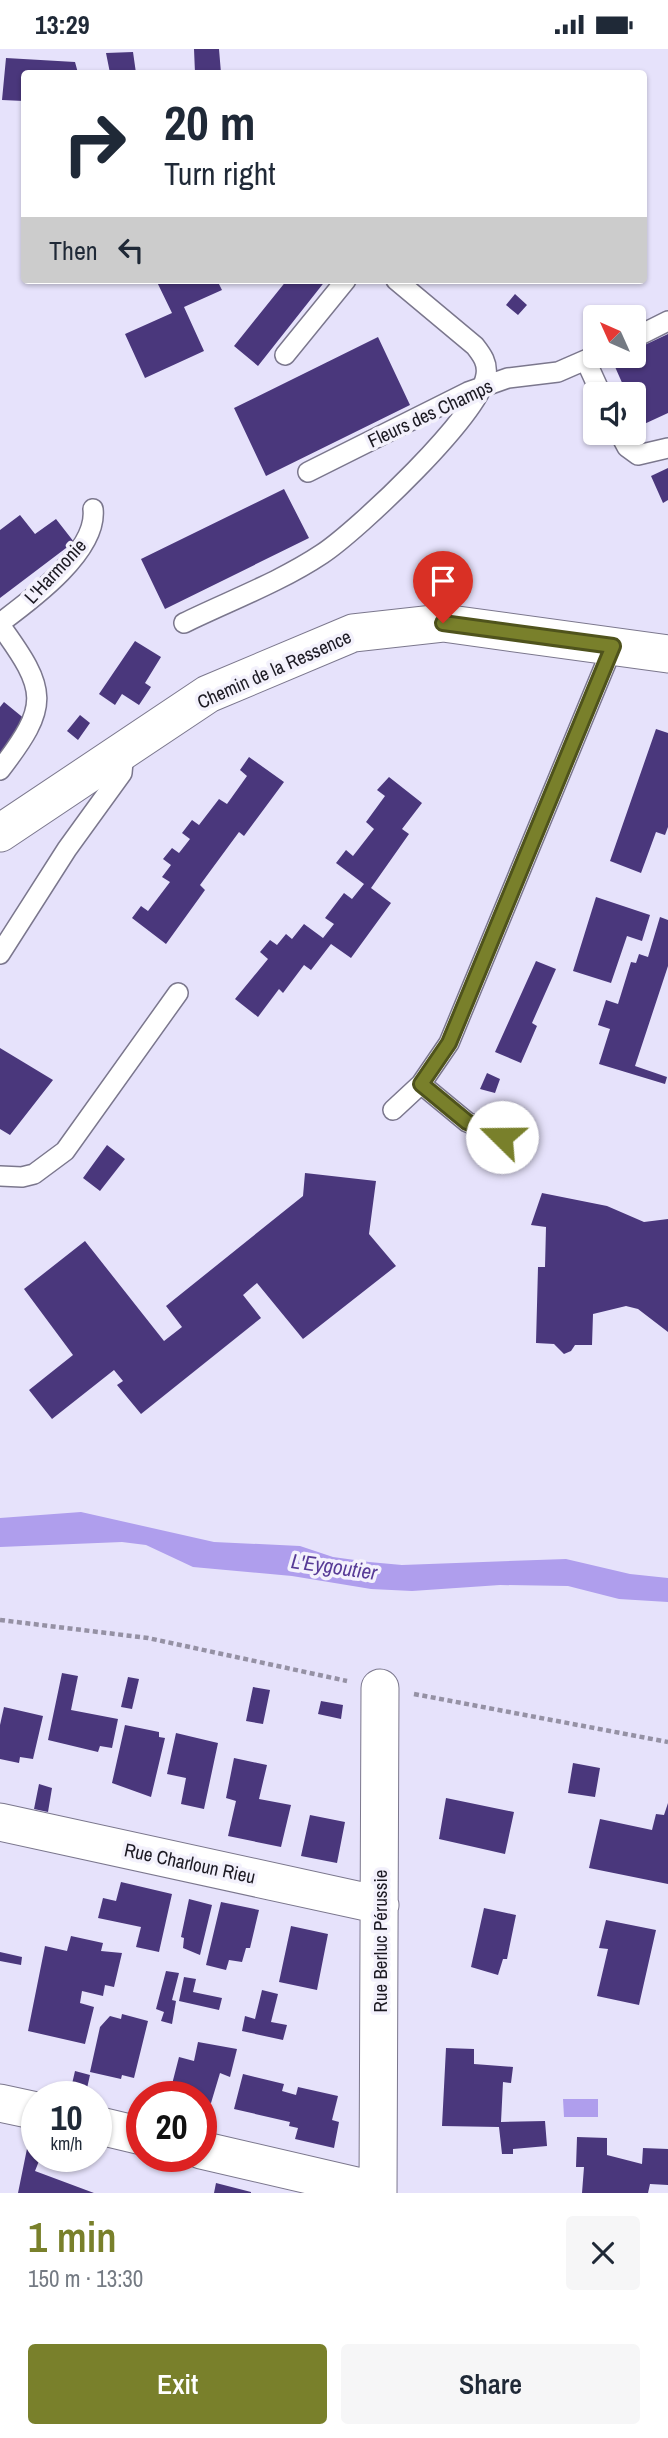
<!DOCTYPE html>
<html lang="en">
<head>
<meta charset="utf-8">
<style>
  body { margin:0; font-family:"Archivo Narrow",sans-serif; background:#f6f6f7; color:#1f2937; height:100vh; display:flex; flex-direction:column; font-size:26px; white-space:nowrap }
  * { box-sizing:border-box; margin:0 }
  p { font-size:23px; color:#747a83 }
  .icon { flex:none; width:38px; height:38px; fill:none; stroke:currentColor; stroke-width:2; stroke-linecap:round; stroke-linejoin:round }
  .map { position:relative; height:2144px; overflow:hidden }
  .side { display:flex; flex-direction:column; background:#fff; flex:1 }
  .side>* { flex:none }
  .banner { position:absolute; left:21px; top:21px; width:626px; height:214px; border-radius:7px; box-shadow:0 2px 5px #0004; background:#fff; color:#1f2937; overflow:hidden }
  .needle { width:46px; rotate:315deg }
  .fabs { position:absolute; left:583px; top:256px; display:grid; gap:14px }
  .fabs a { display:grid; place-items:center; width:63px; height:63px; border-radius:7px; background:#fff; box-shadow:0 2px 5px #0004; font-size:35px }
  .speed { position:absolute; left:21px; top:2032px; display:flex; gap:14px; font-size:35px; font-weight:700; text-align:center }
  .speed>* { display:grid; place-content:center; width:91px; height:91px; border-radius:50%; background:#fff; box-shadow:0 2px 5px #0004; line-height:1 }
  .speed small { font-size:18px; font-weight:400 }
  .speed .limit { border:10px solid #d22; background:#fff; color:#111 }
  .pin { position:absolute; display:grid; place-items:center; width:60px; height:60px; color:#fff; margin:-72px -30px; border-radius:50% 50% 50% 0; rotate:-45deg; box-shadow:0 0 7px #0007 }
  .pin .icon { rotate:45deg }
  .me { position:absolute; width:77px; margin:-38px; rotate:292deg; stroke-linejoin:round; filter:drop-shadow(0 0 5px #0008) }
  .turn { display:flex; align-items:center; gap:24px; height:147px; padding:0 28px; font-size:32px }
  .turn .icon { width:91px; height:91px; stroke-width:2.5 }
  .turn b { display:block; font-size:49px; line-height:60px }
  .then { display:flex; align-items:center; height:66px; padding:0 28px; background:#0003; gap:14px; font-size:26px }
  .round { display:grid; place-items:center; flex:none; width:74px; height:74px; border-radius:7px; background:#f6f6f7 }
  .headline { display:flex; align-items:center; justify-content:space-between; height:119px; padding:0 28px }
  h1 { font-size:42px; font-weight:600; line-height:52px; color:#79802b }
  .button { display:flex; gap:14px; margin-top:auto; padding:14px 28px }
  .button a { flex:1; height:80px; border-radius:7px; background:#79802b; color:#fff; font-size:28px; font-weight:600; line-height:80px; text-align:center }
  .button a+a { background:#f6f6f7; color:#1f2937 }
  .status { display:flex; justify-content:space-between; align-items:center; height:49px; padding:0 35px; background:#fff; direction:ltr }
  .status svg { height:19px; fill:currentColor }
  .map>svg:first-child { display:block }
</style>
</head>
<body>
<div class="status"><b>13:29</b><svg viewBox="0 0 49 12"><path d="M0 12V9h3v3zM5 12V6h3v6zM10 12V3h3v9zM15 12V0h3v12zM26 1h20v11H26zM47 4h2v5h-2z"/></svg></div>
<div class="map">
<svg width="668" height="2144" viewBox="0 0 668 2144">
  <rect width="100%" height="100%" fill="#e6e2fb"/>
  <path fill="#af9eed" d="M81 1463 214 1493 300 1497 333 1508 369 1513 402 1516 566 1510 630 1525 668 1529V1553L619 1550 568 1537 500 1536 412 1542 371 1540 292 1527 193 1518 146 1496 122 1493 0 1498V1469Z
    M563 2050H598V2068H564Z"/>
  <path fill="#4a377c" d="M194 0H219L221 24H195Z
    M133 3 136 24H110L106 4Z
    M6 9 75 13 78 24H24V52L2 51Z
    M156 231H217L222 241 184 258 204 302 145 329 125 285 172 264Z
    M287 231H326L258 317 234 297Z
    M515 245 527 256 518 266 506 256Z
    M668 285V364L642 376 634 358V345H627L612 311 622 306H634V301Z
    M378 288 410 356 266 427 234 359Z
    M668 419V451L663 454 651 427Z
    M284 440 309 489 165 560 141 510Z
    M20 466 35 485 56 470 74 493 0 549V481Z
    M135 592 161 608 145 634 151 638 139 656 122 645 115 656 99 645Z
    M4 653 26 671 0 704V658Z
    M80 666 90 674 78 691 67 682Z
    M656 680 668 684V778L665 786 656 783 641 824 610 812Z
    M249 708 284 733 244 787 239 783 200 836 205 841 166 895 132 869 141 857 148 862 170 833 162 828 171 816 163 810 172 799 179 804 190 790 182 784 192 771 199 776 219 750 227 755 247 727 240 721Z
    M389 728 422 754 402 780 409 785 371 839 391 854 351 909 331 895 311 921 304 916 283 944 279 940 258 968 235 950 268 910 260 903 270 891 277 896 286 885 292 890 304 875 323 889 334 875 325 869 344 844 352 850 364 835 336 814 346 801 353 807 374 780 366 773 385 747 377 741Z
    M596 848 650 866 642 892 627 887 611 934 573 922Z
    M660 868 668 871V917L635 1017 667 1028 665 1035 599 1015 610 980 598 976 606 951 618 955 631 913 636 914 639 905 648 908Z
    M536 912 556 920 532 974 537 977 521 1014 495 1003Z
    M0 999 53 1031 10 1086 0 1080Z
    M487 1024 500 1030 495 1044 480 1040Z
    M107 1096 125 1110 100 1142 83 1129Z
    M305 1124 376 1132 369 1185 396 1217 303 1290 257 1234 243 1246 261 1269 141 1365 117 1336 123 1332 114 1321 52 1370 29 1341 73 1306 24 1240 85 1192 164 1292 182 1278 166 1257 303 1147Z
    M542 1144 607 1157 644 1173 668 1170V1283L638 1260 626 1257 593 1265 592 1296H575L571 1302 564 1305 554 1295 536 1294 538 1218H545L546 1178 531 1176Z
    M62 1624 78 1627 71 1661 118 1670 112 1699 100 1697 98 1703 48 1691Z
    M128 1628 139 1630 132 1660 121 1658Z
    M253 1638 270 1641 263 1675 246 1672Z
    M321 1652 343 1656 341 1670 318 1665Z
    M4 1658 43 1667 33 1710 20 1708 19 1714 0 1710V1676Z
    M125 1676 159 1683V1688L165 1689 151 1748 112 1734Z
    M176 1684 218 1694 204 1760 181 1755 186 1729 167 1725Z
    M234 1709 267 1716 259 1750 291 1756 281 1798 228 1787 236 1752 226 1749Z
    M573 1714 600 1719 595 1748 568 1744Z
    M39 1735 52 1739 48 1763 34 1760Z
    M446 1749 514 1763 505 1805 439 1790Z
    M668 1754V1835L589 1819 600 1770 652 1781 656 1765 664 1766Z
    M310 1766 345 1773 337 1814 301 1807Z
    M121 1833 172 1845 159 1903 136 1898 141 1878 98 1869 103 1849 116 1852Z
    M189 1850 212 1856 200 1906 183 1899 184 1889 181 1888Z
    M221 1853 259 1861 250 1899H246L242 1913 229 1911 226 1921 206 1916Z
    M484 1859 516 1866 507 1910H503L498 1926 471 1918Z
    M606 1871 656 1881 639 1956 597 1947 608 1900 599 1899Z
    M291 1877 328 1885 317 1941 279 1933Z
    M71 1887 103 1894 101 1902 122 1904 114 1938 105 1936 103 1947 82 1942 80 1954 94 1958 85 1995 28 1982 45 1897 67 1902Z
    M0 1903 22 1908 21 1916 0 1912Z
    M166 1922 179 1924 172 1951 176 1952 172 1975 161 1972 164 1963 156 1960Z
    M184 1928 196 1930 193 1943 222 1949 219 1961 179 1952Z
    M262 1941 278 1945 271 1973 287 1976 283 1991 242 1982 245 1967 255 1970Z
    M122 1965 148 1972 134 2029 122 2026 121 2030 90 2023 100 1978 110 1967 121 1970Z
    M198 1993 237 2000 230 2028 220 2024 211 2054 201 2052V2048L170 2043 179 2008 194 2012Z
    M446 1999 474 2000V2015L513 2018 511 2034 503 2033 501 2073 545 2072 547 2097 513 2100V2105H502L499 2078 442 2077Z
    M75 2022 90 2026 85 2048H69Z
    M243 2025 284 2035 282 2042 296 2046 298 2038 338 2047 332 2071 339 2073 334 2099 295 2090 298 2079 289 2077 290 2073 234 2060Z
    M31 2080 37 2081 33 2100 37 2102V2107H41L35 2122 94 2144H18Z
    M577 2088 607 2089V2106L642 2115 643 2099 668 2100V2136L650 2135 648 2144H582L584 2118H576Z
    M216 2134 251 2143V2144H214Z"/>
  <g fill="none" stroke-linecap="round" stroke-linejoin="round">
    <g stroke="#7b778d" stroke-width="22">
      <path id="lane" d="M634 289 668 272
        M285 306 346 231
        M586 312 601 345
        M619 383 627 398 638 406 668 399
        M308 423 468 343 508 329 558 323 597 306
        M0 574C31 551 98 502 93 460
        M184 574C229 552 280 533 322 505 357 482 481 365 486 326 488 314 482 306 475 297L396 231
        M0 576C48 642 50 656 0 721
        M0 905 67 800 122 724 124 702
        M421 1035 467 1073 502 1088
        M393 1061 421 1035 449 994 613 597
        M0 1127 22 1128 34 1125 65 1102 178 944"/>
    </g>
    <g stroke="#7b778d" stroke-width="39">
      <path id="street" d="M0 784 208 645 353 584 443 574 668 605
        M0 1773 380 1856
        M0 2054 37 2062
        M96 2076 142 2087
        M201 2101 378 2142
        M378 2144 380 1639"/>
    </g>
    <path stroke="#9591a4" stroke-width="4.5" stroke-dasharray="5 3.5" stroke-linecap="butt" d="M0 1571 148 1589 347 1632
      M414 1645 668 1693"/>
    <use href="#lane" stroke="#fff" stroke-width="19"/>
    <use href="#street" stroke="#fff" stroke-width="37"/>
  </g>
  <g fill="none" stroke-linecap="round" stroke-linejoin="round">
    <g stroke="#4f531c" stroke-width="18">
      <path id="route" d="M443 574 613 597 449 994 421 1035 467 1073 502 1088"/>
    </g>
    <use href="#route" stroke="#79802b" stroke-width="12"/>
  </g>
  <g text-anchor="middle" stroke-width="7" stroke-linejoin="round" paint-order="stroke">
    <g font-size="19" fill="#1c1a23" stroke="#f3f1fc">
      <text transform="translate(430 364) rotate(-25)" y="7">Fleurs des Champs</text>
      <text transform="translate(55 522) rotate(-47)" y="7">L'Harmonie</text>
      <text transform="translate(274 620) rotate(-24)" y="7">Chemin de la Ressence</text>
      <text transform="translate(190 1814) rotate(12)" y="7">Rue Charloun Rieu</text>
      <text transform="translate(380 1892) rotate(-90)" y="7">Rue Berluc Pérussie</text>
    </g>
    <g font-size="21" font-style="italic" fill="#573b96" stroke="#f3f1fc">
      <text transform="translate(334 1518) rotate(8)" y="7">L'Eygoutier</text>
    </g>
  </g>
</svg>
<div class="fabs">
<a><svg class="needle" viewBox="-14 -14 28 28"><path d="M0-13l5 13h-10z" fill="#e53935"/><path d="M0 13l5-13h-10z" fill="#747a83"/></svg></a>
<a><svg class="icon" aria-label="sound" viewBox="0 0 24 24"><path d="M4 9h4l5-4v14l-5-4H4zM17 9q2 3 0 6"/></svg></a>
</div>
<div class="speed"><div>10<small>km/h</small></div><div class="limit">20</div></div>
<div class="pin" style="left:443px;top:574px;background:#d93025"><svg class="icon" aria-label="arrive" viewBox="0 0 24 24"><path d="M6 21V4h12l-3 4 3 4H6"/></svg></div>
<svg class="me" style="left:502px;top:1088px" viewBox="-20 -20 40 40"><circle r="19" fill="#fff"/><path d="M0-13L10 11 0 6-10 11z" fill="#79802b"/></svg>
<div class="banner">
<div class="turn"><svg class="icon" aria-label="right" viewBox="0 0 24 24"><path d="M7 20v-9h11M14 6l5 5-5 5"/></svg><div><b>20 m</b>Turn right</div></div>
<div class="then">Then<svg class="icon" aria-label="left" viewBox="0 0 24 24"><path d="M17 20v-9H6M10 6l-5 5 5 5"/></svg></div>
</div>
</div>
<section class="side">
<div class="headline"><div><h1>1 min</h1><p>150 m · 13:30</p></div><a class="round"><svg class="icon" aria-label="close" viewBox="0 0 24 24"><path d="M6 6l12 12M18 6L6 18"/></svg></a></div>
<div class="button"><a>Exit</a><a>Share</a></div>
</section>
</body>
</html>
